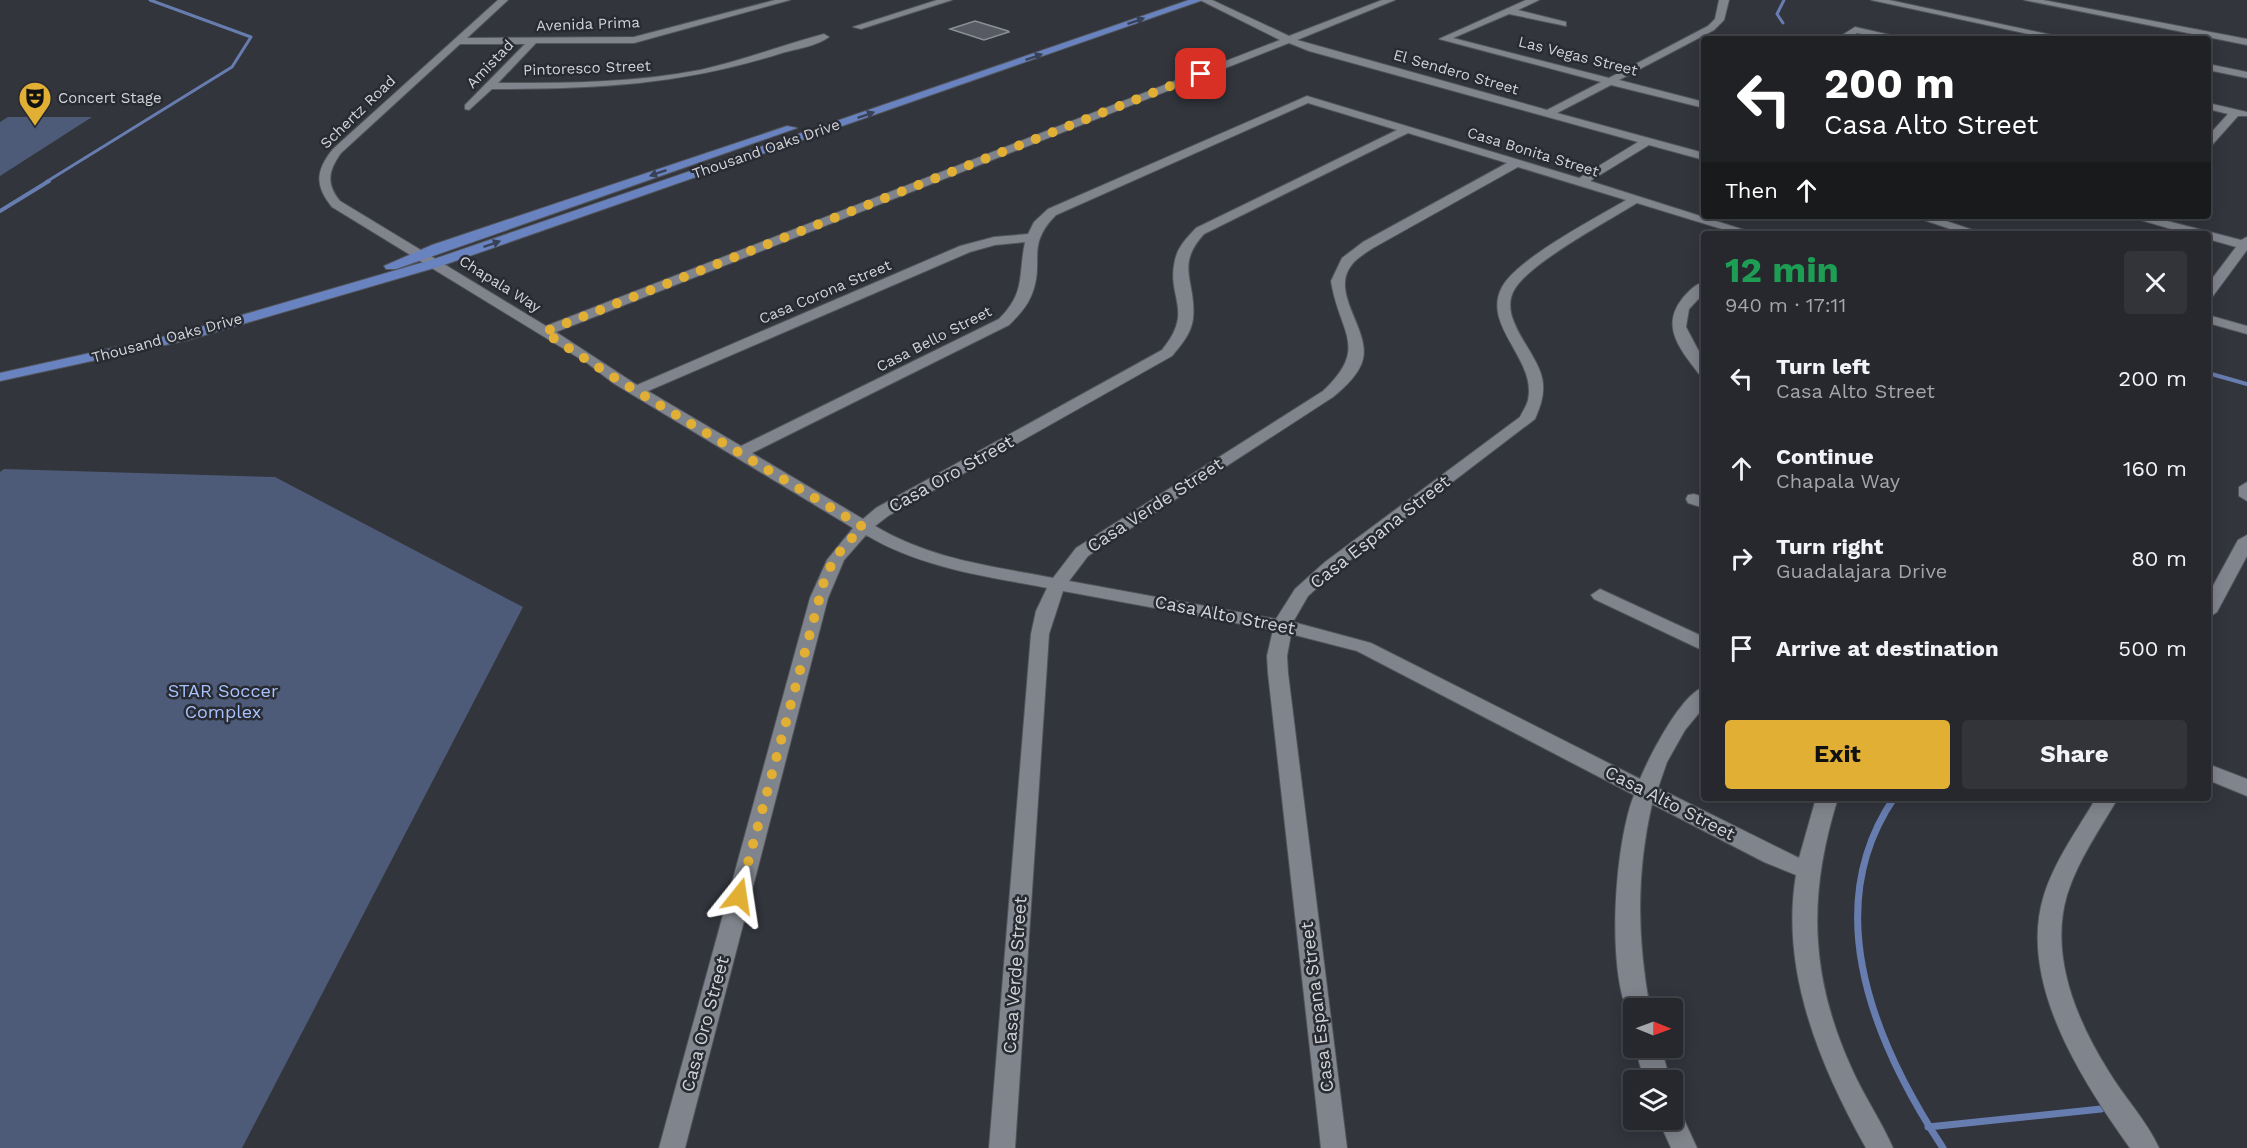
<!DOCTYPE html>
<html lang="en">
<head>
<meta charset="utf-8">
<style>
  body { margin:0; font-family:"Work Sans",sans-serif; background:#323439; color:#f1f3f6; height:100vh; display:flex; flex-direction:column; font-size:22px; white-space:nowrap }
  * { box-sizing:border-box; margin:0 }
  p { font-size:20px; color:#a4a6aa }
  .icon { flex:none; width:33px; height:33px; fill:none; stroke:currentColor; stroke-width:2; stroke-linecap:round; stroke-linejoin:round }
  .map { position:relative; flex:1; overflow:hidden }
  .side { position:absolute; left:1701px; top:231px; width:510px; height:570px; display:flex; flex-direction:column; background:#26282d; border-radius:6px; box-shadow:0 3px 15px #0003,0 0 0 2px #424449 }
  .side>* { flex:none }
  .banner { position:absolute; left:1701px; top:36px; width:510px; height:183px; border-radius:6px; box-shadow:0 3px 15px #0003,0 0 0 2px #424449; background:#202124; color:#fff; overflow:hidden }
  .needle { width:39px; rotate:91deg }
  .fabs { position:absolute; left:1623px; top:998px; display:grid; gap:12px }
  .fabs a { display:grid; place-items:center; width:60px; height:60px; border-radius:6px; background:#26282d; box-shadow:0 3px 15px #0003,0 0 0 2px #424449; font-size:30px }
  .pin { position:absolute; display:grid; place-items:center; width:51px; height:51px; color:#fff; margin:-26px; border-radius:12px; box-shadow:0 3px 9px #0006 }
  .me { position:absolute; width:66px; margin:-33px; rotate:15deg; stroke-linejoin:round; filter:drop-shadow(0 0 4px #0008) }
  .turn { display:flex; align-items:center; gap:21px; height:126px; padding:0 24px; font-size:27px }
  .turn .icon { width:78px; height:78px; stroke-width:2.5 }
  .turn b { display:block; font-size:42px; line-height:51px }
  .then { display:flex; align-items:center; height:57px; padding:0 24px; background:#0003; gap:12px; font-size:22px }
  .round { display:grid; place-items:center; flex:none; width:63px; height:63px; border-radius:6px; background:#323439 }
  .summary { display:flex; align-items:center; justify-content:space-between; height:102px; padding:0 24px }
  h1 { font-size:36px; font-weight:700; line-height:45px; color:#1e9e55 }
  .primary-button { display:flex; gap:12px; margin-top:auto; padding:12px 24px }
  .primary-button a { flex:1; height:69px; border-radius:6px; background:#e1af34; color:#111; font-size:24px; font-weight:700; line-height:69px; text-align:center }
  .primary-button a+a { background:#323439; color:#f1f3f6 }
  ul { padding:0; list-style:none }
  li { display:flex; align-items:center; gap:18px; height:90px; padding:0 24px }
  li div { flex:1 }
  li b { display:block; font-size:22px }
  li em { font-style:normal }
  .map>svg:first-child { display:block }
</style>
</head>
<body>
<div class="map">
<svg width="2247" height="1148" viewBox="0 0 2247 1148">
  <rect width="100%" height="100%" fill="#32353c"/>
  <path fill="#4e5b78" d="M8 117H92L0 176V122Z
    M4 469 275 477 523 607 242 1148H0V472Z"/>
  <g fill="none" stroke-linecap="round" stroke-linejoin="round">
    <path stroke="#677daf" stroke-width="3" d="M1783 23 1777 14 1784 0
      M46 182 232 67 251 37 150 0"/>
    <path stroke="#677daf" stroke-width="4" d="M0 211 49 181
      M2208 373 2247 384"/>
    <path stroke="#677daf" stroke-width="7" d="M1894 798C1817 911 1876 1046 1943 1148
      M1928 1127 2101 1109"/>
  </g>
  <path fill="#575a62" stroke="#8b8f97" stroke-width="1.5" d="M975 21 1008 31 1009 32 984 40 950 29Z"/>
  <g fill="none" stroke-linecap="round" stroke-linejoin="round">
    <g stroke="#515459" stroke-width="2">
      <path id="minor" d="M498 0H508L467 38 634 37 775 0H790L634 43H536L498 83C566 83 634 83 700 70 742 61 782 45 824 34L829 37C817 46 796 49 782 53 682 85 596 89 492 89L469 110 465 109V105L525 44H460L341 153C328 171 326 184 340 201L546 326 1280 40 1200 0H1212L1289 36 1382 0H1395L1297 40 1547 110 1601 82 1439 39 1526 0H1539L1518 10 1566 22V26L1509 14 1453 38 1609 78 1708 26 1715 19 1719 0H1729L1724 20 1714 30 1619 80 1704 102V108L1611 85 1557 113 1704 153V160L1649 145 1590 181 1757 234H1738L1637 203C1608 221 1535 260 1516 287 1494 318 1541 353 1543 384 1544 397 1540 407 1535 419L1337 570 1308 596 1293 622 1371 643 1640 779C1649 757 1681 694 1704 687V707L1685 730 1667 762 1658 788 1799 858 1816 798H1838C1808 893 1809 974 1851 1067 1863 1095 1881 1120 1893 1148H1866C1820 1066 1780 971 1796 875L1764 862 1652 804C1636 874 1637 938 1650 1008H1634V1017L1629 1015C1606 968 1615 843 1634 795L1357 651 1291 634 1287 656 1288 673 1347 1148H1321L1268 673 1267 656 1273 630 1063 591 1049 634 1015 1148H989L1031 634 1036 611 1047 588C985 576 921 568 866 535L844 560 828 598 685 1148H659L810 598 827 560 853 528 613 383 587 363 332 207C314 185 316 170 333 149ZM1289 43 1309 51 1638 142 1579 178 1307 96 1048 209 1034 222 1028 234 994 237 960 246 637 385 556 332ZM1308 103 1397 130 1196 228C1187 238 1178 246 1175 260 1166 298 1195 310 1162 350L876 508 863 519 752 453 1009 325C1018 316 1027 307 1032 294 1045 261 1025 246 1056 215ZM1408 133 1507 163 1363 242 1342 258 1331 281C1339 333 1370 347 1323 391L1076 548 1053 578C991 566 930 559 875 526L888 516 1172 356C1181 345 1191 334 1193 319 1197 282 1174 267 1204 234ZM1518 167 1626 200C1596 218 1518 258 1502 287 1481 326 1537 359 1528 400 1527 405 1523 411 1520 417L1325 562 1295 589 1276 619 1069 581 1088 556 1333 397C1344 388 1355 378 1361 365 1376 332 1325 293 1354 262 1359 257 1367 252 1373 248ZM1025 242C1018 276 1026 292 999 319L741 446 648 391 970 252 995 245Z
        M937 0H952L861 29 853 27Z
        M1871 0H1889L2070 39H2051Z
        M2024 0H2043L2247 39V45Z
        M1855 27 1899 37 1901 39H1883L1857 33 1848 39H1836Z
        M2208 64 2247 72V78L2208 70Z
        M2208 103 2247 112V116H2238L2212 145 2208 146V136L2228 114 2208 109Z
        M1912 216H1931L1985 234H1965Z
        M2127 216H2148L2241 240 2247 237V250L2213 296 2208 297V284L2236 247 2208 239V234H2188Z
        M1704 282V293L1689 309 1686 327 1704 361V375L1699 374C1681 350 1660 327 1682 299 1688 292 1695 284 1704 282Z
        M2208 315 2247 326V334L2208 323Z
        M2247 482V501L2239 496V487Z
        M1694 494 1704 497V508L1688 503 1686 499 1688 495Z
        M2247 535V556L2217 612 2208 618V595L2238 540Z
        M1600 589 1704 637V651L1594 599 1591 595Z
        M2208 764 2247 779V796L2208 780Z
        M2096 798H2118C2100 829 2078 860 2067 895 2049 956 2077 1021 2109 1072 2124 1097 2147 1121 2159 1148H2130C2082 1081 2017 981 2044 895 2055 860 2078 829 2096 798Z
        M1635 1047H1661L1670 1080H1644Z
        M1672 1108 1680 1111 1697 1148H1671L1658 1119H1672Z"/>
    </g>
    <g stroke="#515459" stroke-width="2">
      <path id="major" d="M1189 0H1203L441 266 188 340 0 381V373L180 333 431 260Z
        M787 126 797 128 396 269H386L384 266 432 245Z"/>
    </g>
    <use href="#minor" fill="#80848c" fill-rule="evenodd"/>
    <use href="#major" fill="#6983c1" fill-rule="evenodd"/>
  </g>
  <defs><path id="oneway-solid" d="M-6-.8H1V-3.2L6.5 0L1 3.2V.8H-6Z" transform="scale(1.5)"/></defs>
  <g fill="#384156">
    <use href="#oneway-solid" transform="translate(1136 21) rotate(-19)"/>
    <use href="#oneway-solid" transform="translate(1034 57) rotate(-19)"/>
    <use href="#oneway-solid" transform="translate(866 115) rotate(-19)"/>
    <use href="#oneway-solid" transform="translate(658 173) rotate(161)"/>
    <use href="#oneway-solid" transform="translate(492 244) rotate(-19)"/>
  </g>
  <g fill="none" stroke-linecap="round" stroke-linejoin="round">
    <path stroke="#e1af34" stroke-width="10" stroke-dasharray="0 18" d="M739 896 826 574 843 547 863 527 618 380 544 332 1201 74"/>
  </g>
  <defs>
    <g id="theatre-pin" transform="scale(1.725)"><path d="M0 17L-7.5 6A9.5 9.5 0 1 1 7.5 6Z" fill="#e1af34" stroke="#282b32"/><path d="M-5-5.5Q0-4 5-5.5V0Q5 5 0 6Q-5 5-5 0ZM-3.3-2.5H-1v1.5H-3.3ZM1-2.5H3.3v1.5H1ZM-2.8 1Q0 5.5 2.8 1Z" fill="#111"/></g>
  </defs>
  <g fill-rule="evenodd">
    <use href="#theatre-pin" x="35" y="98"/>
  </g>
  <g text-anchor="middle" stroke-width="5" stroke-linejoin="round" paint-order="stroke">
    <g font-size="15" fill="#d2d4d8" stroke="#282b32">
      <text transform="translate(588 24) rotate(-2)" y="5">Avenida Prima</text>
      <text transform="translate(1578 56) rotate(14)" y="5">Las Vegas Street</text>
      <text transform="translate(490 64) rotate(-46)" y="5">Amistad</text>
      <text transform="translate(587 68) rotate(-2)" y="5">Pintoresco Street</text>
      <text transform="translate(1456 72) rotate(16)" y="5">El Sendero Street</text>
      <text transform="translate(358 112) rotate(-44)" y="5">Schertz Road</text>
      <text transform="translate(766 149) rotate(-19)" y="5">Thousand Oaks Drive</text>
      <text transform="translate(1533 152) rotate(17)" y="5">Casa Bonita Street</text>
      <text transform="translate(500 284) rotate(32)" y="5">Chapala Way</text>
      <text transform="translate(825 292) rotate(-23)" y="5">Casa Corona Street</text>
      <text transform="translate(167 338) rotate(-15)" y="5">Thousand Oaks Drive</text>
      <text transform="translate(934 339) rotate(-27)" y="5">Casa Bello Street</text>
    </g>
    <g font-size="15" fill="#d2d4d8" stroke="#282b32" text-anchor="start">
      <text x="58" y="103">Concert Stage</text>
    </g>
    <g font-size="18" fill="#d2d4d8" stroke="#282b32">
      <text transform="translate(951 474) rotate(-29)" y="6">Casa Oro Street</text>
      <text transform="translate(1155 505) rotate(-33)" y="6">Casa Verde Street</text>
      <text transform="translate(1380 532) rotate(-38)" y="6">Casa Espana Street</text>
      <text transform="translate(1225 615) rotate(11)" y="6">Casa Alto Street</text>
      <text transform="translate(1670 803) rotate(27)" y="6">Casa Alto Street</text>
      <text transform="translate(1015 975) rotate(-86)" y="6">Casa Verde Street</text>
      <text transform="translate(1317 1007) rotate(-97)" y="6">Casa Espana Street</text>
      <text transform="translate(705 1024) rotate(-75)" y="6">Casa Oro Street</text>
    </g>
    <g font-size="18" fill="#a7c2fd" stroke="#282b32">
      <text x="223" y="697">STAR Soccer<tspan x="223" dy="21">Complex</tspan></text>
    </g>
  </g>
</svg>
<div class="fabs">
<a><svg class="needle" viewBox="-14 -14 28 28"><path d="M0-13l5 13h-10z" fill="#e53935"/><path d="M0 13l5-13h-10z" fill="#a4a6aa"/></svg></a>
<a><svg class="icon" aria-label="layers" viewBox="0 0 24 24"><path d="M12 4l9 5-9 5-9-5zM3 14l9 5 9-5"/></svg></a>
</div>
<div class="pin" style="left:1201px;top:74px;background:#d93025"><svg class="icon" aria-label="arrive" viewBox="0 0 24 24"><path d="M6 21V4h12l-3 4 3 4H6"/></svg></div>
<svg class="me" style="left:739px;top:896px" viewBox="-20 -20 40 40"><path d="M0-17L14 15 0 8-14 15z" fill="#e1af34" stroke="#fff" stroke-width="4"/></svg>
<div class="banner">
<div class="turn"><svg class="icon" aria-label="left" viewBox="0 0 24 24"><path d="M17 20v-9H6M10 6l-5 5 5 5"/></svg><div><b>200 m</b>Casa Alto Street</div></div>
<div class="then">Then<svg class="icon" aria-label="ahead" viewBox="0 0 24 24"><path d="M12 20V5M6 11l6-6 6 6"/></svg></div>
</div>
<section class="side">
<div class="summary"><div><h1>12 min</h1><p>940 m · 17:11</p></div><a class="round"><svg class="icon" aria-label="close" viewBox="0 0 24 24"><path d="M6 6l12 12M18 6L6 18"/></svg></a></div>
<ul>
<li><svg class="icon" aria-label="left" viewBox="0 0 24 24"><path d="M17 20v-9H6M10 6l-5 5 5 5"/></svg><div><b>Turn left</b><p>Casa Alto Street</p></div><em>200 m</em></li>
<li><svg class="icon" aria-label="ahead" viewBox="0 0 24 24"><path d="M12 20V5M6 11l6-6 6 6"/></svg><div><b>Continue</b><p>Chapala Way</p></div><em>160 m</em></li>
<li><svg class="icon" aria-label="right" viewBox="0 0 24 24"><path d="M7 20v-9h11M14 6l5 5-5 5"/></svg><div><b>Turn right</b><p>Guadalajara Drive</p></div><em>80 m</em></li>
<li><svg class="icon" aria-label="arrive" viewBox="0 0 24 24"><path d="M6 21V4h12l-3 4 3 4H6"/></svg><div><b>Arrive at destination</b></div><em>500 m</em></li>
</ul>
<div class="primary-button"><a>Exit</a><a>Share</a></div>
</section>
</div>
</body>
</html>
